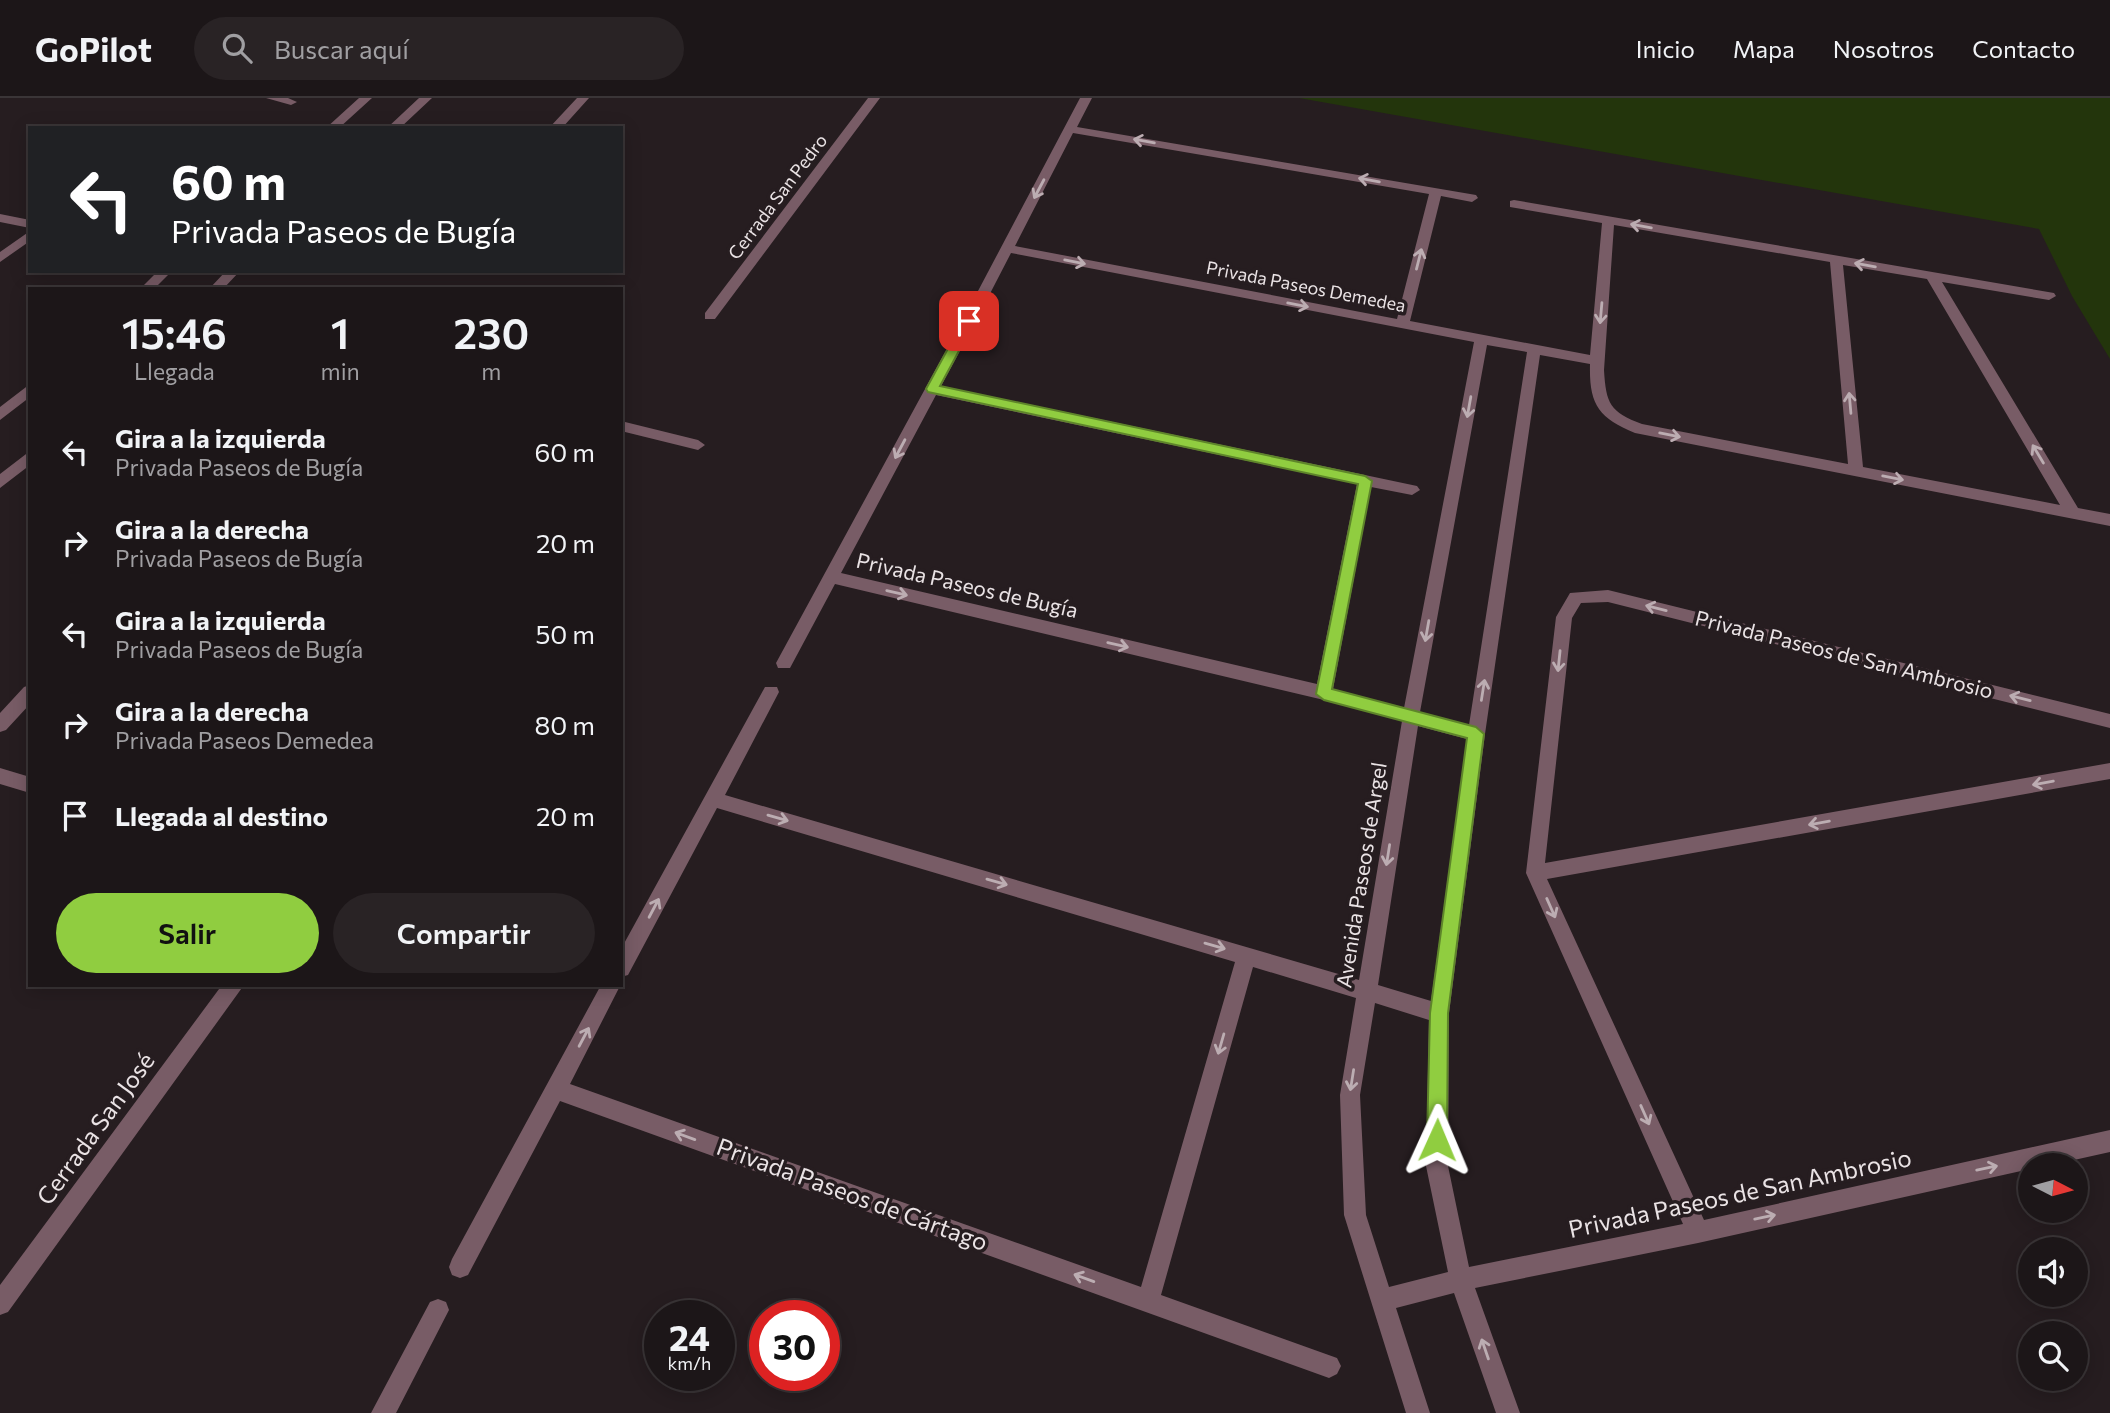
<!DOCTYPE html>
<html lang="es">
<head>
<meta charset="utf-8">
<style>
  body { margin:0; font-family:Commissioner,sans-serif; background:#292325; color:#f1f3f6; height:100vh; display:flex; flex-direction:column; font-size:26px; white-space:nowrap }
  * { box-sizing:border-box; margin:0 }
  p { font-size:23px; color:#a09fa2 }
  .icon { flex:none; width:38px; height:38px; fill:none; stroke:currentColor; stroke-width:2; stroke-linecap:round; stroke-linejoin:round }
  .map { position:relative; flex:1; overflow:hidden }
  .details { position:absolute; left:28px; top:189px; width:595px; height:700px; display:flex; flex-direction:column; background:#1c1618; border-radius:0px; box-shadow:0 4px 18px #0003,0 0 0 2px #3a3537 }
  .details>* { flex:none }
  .guide { position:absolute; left:28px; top:28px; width:595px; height:147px; border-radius:0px; box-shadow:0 4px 18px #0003,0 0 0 2px #3a3537; background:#202124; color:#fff; overflow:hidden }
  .needle { width:46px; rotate:96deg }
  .tools { position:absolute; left:2018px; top:1055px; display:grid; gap:14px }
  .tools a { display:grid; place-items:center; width:70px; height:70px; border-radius:50%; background:#1c1618; box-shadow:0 4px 18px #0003,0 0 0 2px #3a3537; font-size:35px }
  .speed { position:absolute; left:644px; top:1202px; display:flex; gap:14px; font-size:35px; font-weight:700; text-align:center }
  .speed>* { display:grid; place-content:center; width:91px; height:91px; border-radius:50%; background:#1c1618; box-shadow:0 4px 18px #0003,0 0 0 2px #3a3537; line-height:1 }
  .speed small { font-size:18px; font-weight:400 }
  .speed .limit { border:10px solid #d22; background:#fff; color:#111 }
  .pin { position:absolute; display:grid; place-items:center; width:60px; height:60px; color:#fff; margin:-30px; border-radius:14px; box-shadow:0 4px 10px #0006 }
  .me { position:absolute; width:77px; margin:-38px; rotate:1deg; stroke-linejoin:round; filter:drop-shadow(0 0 5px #0008) }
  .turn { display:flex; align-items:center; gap:24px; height:147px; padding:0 28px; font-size:32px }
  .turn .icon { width:91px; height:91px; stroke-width:2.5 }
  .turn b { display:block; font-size:49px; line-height:60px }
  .eta { display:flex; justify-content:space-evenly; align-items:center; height:119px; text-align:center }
  .eta b { font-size:42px; font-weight:600; line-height:49px }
  .primary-button { display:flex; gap:14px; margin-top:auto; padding:14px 28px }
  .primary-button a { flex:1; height:80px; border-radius:42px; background:#90cd40; color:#111; font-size:28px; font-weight:600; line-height:80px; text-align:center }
  .primary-button a+a { background:#292325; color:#f1f3f6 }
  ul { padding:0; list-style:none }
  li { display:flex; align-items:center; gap:21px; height:91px; padding:0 28px }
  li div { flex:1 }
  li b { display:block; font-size:26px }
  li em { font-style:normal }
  header { display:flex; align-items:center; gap:42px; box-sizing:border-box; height:98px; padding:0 35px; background:#1c1618; border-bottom:2px solid #3a3537 }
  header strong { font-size:33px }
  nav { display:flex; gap:38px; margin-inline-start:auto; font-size:24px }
  .search { width:490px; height:63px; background:#292325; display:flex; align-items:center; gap:18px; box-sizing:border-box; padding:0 24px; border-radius:38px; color:#a09fa2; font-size:26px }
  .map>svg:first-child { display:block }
</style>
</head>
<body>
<header>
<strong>GoPilot</strong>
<div class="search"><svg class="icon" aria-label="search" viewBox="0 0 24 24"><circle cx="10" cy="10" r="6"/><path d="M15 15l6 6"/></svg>Buscar aquí</div>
<nav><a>Inicio</a><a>Mapa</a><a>Nosotros</a><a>Contacto</a></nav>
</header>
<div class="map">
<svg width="2110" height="1315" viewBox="0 0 2110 1315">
  <rect width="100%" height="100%" fill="#261d20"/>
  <path fill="#23350c" d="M1299 0H2110V261L2072 198 2039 131Z"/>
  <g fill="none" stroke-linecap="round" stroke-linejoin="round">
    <path fill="#785c66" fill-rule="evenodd" d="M266 0H288L297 4 291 7Z
      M359 0H372L339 30H326Z
      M419 0H432L400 30H387Z
      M577 0H589L562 30H549Z
      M868 0H880L715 221H705V215Z
      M1080 0H1092L1077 29 1476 97 1478 100 1472 104 1441 98 1410 223 1590 257 1602 125 1510 109V103L1514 102 2054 195 2056 198 2049 202 1942 184 2078 410 2110 416V428L1635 335C1598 320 1589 306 1590 266L1540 257 1485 636 1449 915 1448 1068 1469 1169 1683 1126 1526 775 1556 519 1570 495 1608 492 2110 616V630L1608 504 1581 505 1572 520 1545 765 2110 665V681L1547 781 1704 1122 2110 1032V1054L2047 1068H2030V1071L1698 1145 1475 1190 1520 1315H1496L1454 1195 1396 1210 1430 1315H1406L1344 1117 1340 997 1356 900 1253 869 1161 1197 1337 1260 1341 1268 1337 1276 1329 1280 560 1003 468 1177 460 1180 452 1177 449 1169 452 1161 601 887 621 886 570 986 1141 1189 1235 864 717 710 628 877 621 879V851L765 589H777L779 594 725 697 1359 882 1402 623 1324 602 835 486 790 570H778L776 565 962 223 969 219 976 223 941 288 1417 388 1420 392 1412 397 1371 389 1333 591 1404 610 1474 244 1011 155 981 213H971L969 210ZM1073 35 1429 96 1397 221 1015 148ZM1614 127 1830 164 1848 366 1642 326C1610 314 1606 306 1604 272ZM1843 167 1927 181 2060 407 1863 369ZM1487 247 1527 254 1469 627 1420 614ZM936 297 1357 386 1317 586 841 475ZM1418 628 1467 641 1431 903 1378 887ZM1375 905 1429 922 1426 1068 1448 1174 1389 1189 1366 1117 1360 997Z
      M0 116 30 122V130L0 124Z
      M30 133V143L0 164V154Z
      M158 173H172L154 191H140Z
      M226 173H240L223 191H209Z
      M30 286V299L0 322V309Z
      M621 323 698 342 705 347 698 352 621 333Z
      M30 353V367L0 390V376Z
      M30 587V606L6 632 0 634V615L24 589Z
      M0 670 30 679V695L0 686Z
      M222 887H244L8 1214 0 1217V1187Z
      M438 1201 446 1204 449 1212 396 1315H371L430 1204Z"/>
  </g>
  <defs><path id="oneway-shaft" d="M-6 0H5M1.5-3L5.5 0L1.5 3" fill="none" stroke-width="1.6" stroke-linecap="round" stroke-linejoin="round" transform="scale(1.75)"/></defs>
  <g stroke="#bcadb2">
    <use href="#oneway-shaft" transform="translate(1144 43) rotate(-170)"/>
    <use href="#oneway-shaft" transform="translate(1369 82) rotate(-170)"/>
    <use href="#oneway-shaft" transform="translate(1039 91) rotate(118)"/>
    <use href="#oneway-shaft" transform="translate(1641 128) rotate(-170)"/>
    <use href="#oneway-shaft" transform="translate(1419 161) rotate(-76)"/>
    <use href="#oneway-shaft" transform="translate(1075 164) rotate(11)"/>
    <use href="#oneway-shaft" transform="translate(1865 167) rotate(-170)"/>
    <use href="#oneway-shaft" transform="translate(1298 207) rotate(11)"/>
    <use href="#oneway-shaft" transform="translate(1601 215) rotate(95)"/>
    <use href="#oneway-shaft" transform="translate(1850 305) rotate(-95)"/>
    <use href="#oneway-shaft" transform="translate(1469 309) rotate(100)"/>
    <use href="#oneway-shaft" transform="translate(1670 337) rotate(11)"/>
    <use href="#oneway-shaft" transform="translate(900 351) rotate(118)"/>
    <use href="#oneway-shaft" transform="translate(2038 356) rotate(-121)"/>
    <use href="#oneway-shaft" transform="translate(1893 380) rotate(11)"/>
    <use href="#oneway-shaft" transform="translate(897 495) rotate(13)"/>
    <use href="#oneway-shaft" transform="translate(1656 510) rotate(-166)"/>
    <use href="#oneway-shaft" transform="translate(1427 533) rotate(100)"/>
    <use href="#oneway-shaft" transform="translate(1118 547) rotate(13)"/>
    <use href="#oneway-shaft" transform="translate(1559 563) rotate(96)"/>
    <use href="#oneway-shaft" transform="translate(1483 592) rotate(-81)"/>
    <use href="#oneway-shaft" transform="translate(2020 600) rotate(-166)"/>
    <use href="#oneway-shaft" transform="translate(2043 685) rotate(170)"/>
    <use href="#oneway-shaft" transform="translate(778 720) rotate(16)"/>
    <use href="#oneway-shaft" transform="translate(1819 725) rotate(170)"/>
    <use href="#oneway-shaft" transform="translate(1388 757) rotate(99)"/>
    <use href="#oneway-shaft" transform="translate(997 784) rotate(16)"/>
    <use href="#oneway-shaft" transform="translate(654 810) rotate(-62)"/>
    <use href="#oneway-shaft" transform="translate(1551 810) rotate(66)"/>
    <use href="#oneway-shaft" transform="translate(1215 848) rotate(16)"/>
    <use href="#oneway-shaft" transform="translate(584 939) rotate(-62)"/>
    <use href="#oneway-shaft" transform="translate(1221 946) rotate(106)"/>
    <use href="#oneway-shaft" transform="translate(1352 982) rotate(99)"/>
    <use href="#oneway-shaft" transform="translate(1645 1017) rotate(66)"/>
    <use href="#oneway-shaft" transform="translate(685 1038) rotate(-160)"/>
    <use href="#oneway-shaft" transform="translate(1987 1070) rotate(-12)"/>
    <use href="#oneway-shaft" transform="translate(1765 1119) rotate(-12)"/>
    <use href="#oneway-shaft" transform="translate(1084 1180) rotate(-160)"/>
    <use href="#oneway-shaft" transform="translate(1485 1251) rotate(-109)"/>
  </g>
  <path fill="#90cd40" stroke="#5e852a" stroke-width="2" d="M969 219 975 223 940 288 1365 378 1372 383 1332 591 1476 629 1484 636 1448 915 1447 1042 1444 1049 1437 1052 1430 1049 1427 1042 1430 915 1467 640 1324 602 1316 596 1358 386 928 294 926 291 963 223Z"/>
  <g text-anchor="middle" stroke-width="7" stroke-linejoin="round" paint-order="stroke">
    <g font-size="18" fill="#eae3e5" stroke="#261d20">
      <text transform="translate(778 99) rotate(-53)" y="6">Cerrada San Pedro</text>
      <text transform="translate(1306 189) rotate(11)" y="6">Privada Paseos Demedea</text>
    </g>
    <g font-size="21" fill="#eae3e5" stroke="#261d20">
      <text transform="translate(967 488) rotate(13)" y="7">Privada Paseos de Bugía</text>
      <text transform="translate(1844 557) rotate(14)" y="7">Privada Paseos de San Ambrosio</text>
      <text transform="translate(1362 777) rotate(-81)" y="7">Avenida Paseos de Argel</text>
    </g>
    <g font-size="24" fill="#eae3e5" stroke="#261d20">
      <text transform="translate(96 1031) rotate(-54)" y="8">Cerrada San José</text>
      <text transform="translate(1740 1096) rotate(-12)" y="8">Privada Paseos de San Ambrosio</text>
      <text transform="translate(852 1097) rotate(20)" y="8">Privada Paseos de Cártago</text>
    </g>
  </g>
</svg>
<div class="tools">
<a><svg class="needle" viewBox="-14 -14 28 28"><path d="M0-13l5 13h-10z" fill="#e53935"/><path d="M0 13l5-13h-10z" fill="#a09fa2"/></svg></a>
<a><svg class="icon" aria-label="sound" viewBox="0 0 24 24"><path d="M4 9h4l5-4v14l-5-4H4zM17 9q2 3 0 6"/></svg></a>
<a><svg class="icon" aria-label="search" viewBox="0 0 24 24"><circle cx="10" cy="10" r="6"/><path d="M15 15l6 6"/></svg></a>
</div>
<div class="speed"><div>24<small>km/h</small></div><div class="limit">30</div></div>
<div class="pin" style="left:969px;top:223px;background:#d93025"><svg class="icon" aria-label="arrive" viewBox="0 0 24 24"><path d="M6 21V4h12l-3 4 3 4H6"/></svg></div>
<svg class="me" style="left:1437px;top:1042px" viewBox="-20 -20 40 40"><path d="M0-17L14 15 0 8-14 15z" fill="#90cd40" stroke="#fff" stroke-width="4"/></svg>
<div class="guide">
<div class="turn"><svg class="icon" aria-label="left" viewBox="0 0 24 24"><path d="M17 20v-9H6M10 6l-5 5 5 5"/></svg><div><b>60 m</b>Privada Paseos de Bugía</div></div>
</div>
<section class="details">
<div class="eta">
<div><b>15:46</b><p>Llegada</p></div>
<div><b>1</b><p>min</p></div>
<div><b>230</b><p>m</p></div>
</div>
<ul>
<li><svg class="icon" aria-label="left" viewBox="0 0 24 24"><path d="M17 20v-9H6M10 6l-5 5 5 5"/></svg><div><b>Gira a la izquierda</b><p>Privada Paseos de Bugía</p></div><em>60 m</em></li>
<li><svg class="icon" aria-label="right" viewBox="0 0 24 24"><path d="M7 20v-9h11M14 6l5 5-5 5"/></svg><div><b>Gira a la derecha</b><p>Privada Paseos de Bugía</p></div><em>20 m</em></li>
<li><svg class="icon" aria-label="left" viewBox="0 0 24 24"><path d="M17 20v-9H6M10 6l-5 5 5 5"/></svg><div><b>Gira a la izquierda</b><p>Privada Paseos de Bugía</p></div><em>50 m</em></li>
<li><svg class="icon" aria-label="right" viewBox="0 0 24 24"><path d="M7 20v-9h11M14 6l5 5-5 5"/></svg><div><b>Gira a la derecha</b><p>Privada Paseos Demedea</p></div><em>80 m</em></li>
<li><svg class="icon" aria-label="arrive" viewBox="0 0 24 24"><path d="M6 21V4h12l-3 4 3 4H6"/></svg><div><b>Llegada al destino</b></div><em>20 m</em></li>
</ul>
<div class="primary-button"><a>Salir</a><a>Compartir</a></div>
</section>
</div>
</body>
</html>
